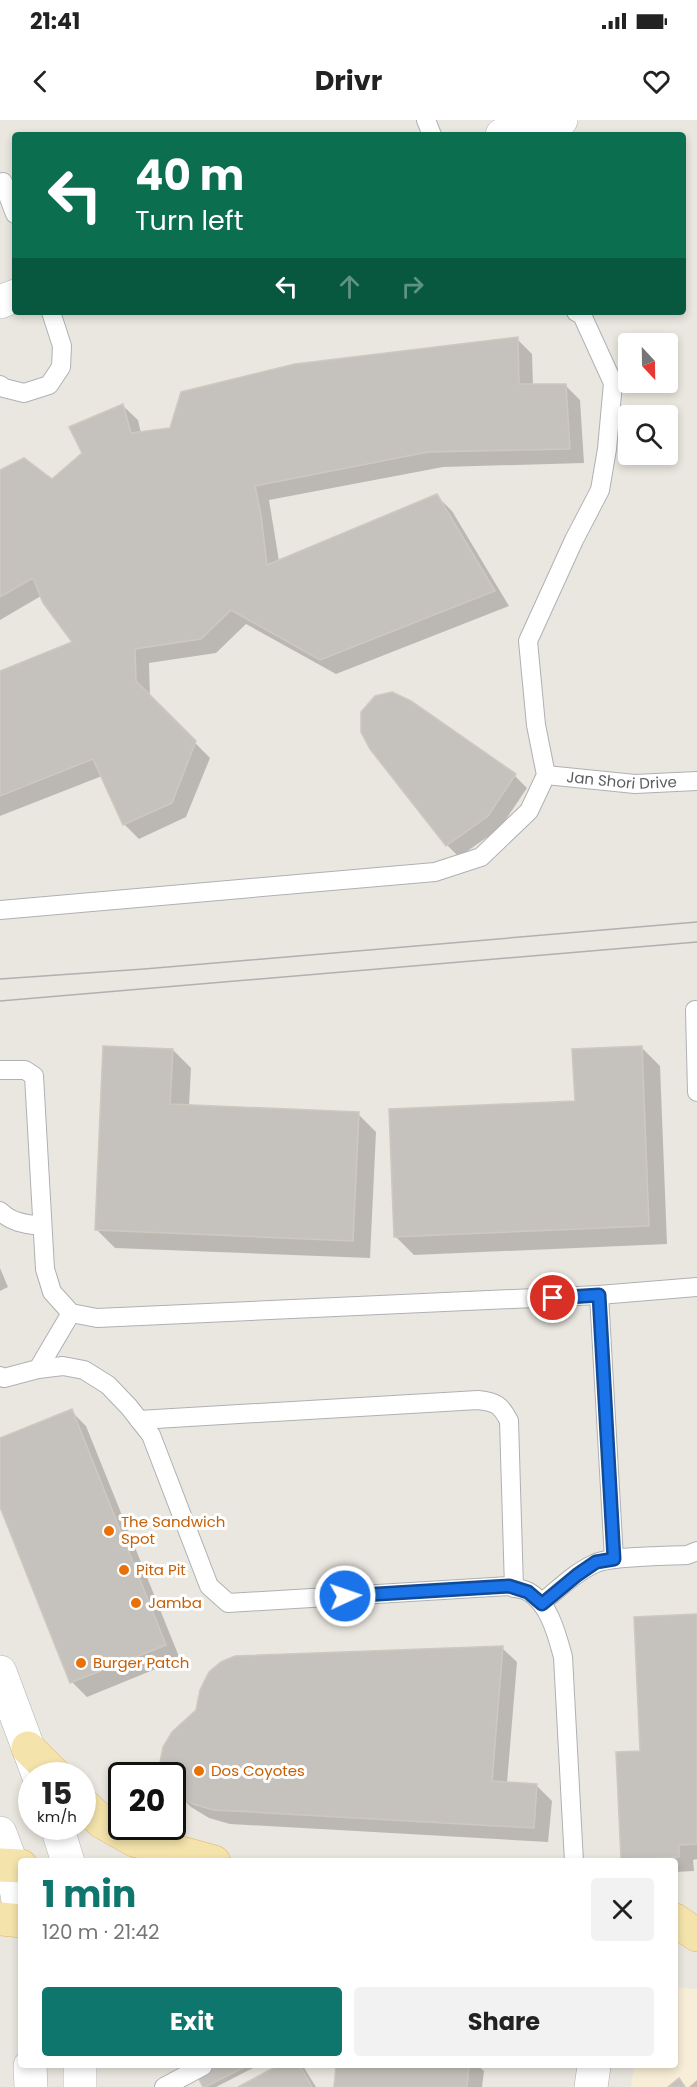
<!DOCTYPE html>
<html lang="en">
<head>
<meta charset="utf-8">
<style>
  body { margin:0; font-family:Poppins,sans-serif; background:#f2f2f2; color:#222; height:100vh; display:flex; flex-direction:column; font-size:22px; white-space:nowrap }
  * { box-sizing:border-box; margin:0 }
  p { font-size:20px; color:#767676 }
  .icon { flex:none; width:33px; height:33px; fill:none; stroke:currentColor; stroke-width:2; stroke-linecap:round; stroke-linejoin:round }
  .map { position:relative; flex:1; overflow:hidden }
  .drawer { position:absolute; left:18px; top:1738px; width:660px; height:210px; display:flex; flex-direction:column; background:#fff; border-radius:6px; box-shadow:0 3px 9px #0003 }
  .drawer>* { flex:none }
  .guide { position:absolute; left:12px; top:12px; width:674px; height:183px; border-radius:6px; box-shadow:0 3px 9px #0003; background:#0b6e4f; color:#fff; overflow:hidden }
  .needle { width:39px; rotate:158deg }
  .tools { position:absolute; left:618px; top:213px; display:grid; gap:12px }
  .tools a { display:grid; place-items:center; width:60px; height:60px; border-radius:6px; background:#fff; box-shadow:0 3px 9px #0003; font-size:30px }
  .speed { position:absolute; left:18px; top:1642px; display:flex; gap:12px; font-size:30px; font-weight:700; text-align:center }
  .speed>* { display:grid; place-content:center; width:78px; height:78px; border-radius:50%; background:#fff; box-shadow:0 3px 9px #0003; line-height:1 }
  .speed small { font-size:15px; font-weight:400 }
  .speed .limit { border:3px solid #111; border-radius:9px; background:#fff; color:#111 }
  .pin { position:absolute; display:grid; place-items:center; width:51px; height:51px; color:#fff; margin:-26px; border:3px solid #fff; border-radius:50%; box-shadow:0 2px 6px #0007 }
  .me { position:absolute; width:66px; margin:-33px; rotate:87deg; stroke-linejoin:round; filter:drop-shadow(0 0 4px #0008) }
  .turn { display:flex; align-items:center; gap:21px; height:126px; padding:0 24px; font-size:27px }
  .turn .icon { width:78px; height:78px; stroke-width:2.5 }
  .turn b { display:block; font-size:42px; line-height:51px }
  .lanes { display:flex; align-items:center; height:57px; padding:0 24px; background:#0003; justify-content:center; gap:30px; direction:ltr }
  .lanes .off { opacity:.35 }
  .round { display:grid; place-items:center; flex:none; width:63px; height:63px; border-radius:6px; background:#f2f2f2 }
  .summary { display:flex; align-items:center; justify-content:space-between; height:102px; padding:0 24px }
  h1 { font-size:36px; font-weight:700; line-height:45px; color:#0f766e }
  .action { display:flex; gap:12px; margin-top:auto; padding:12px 24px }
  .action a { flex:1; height:69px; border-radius:6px; background:#0f766e; color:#fff; font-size:24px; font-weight:700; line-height:69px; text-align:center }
  .action a+a { background:#f2f2f2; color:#222 }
  .status { display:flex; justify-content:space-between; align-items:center; height:42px; padding:0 30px; background:#fff; direction:ltr }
  .status svg { height:16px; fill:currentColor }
  header { display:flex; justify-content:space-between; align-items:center; height:78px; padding:0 24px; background:#fff; font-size:27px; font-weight:700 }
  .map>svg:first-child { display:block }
</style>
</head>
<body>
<div class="status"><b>21:41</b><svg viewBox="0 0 49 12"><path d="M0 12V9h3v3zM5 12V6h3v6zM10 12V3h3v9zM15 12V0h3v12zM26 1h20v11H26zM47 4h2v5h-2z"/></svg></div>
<header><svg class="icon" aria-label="back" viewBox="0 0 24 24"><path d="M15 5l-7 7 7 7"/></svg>Drivr<svg class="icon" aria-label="heart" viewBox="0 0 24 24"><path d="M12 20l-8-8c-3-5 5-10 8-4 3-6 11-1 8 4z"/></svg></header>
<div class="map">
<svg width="697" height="1967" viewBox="0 0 697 1967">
  <rect width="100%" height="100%" fill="#eae7e0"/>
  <path fill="#f8eed7" d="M675 1867 697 1869V1967H631L634 1946H675Z"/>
  <path fill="#0003" d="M517 219 532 234 533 265H565L580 280 584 343 443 347 269 380 279 441 437 376 452 391 509 486 336 554 246 504 216 533 149 543 150 577 210 638 186 697 139 719 124 704 102 656 0 696V553L74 522 41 476 0 500V351L52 361 84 333 123 286 138 300 141 313 171 309Z
    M411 582 515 656 527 668 500 708 459 737 447 725 371 629Z
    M642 928 660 946 667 1124 414 1135 395 1116 576 983Z
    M173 930 191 948 189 986 358 994 376 1012 370 1138 115 1128 96 1109Z
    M0 1148 8 1167 0 1171Z
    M71 1291 86 1306 180 1539 87 1577 72 1562 0 1383V1319Z
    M697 1496V1739L693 1740 694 1751 675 1752V1742H625L622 1739 642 1632Z
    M502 1528 517 1542 507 1663 537 1666 552 1681 548 1722 230 1704 209 1698 191 1687 172 1668V1656H165Z
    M193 1946H257L216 1967H205Z
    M280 1946H303L316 1967H241Z
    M337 1946H478L484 1951 482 1967H335Z
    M697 1960V1967H689Z"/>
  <path fill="#c5c2bd" stroke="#cec8bf" stroke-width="1.5" d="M518 217 519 264H566L570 329 428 332 255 366 261 395 267 445 437 374 495 471 320 540 231 490 201 519 135 529 136 561 196 621 172 683 123 705 93 639 0 676V551L72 522 43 483 33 458 0 477V350L24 338 52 359 82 333 69 307 123 284 131 313 170 308 181 272 295 244Z
    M392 572 411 581 516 654 488 696 446 726 370 629 361 612V592L375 576Z
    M103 926 173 929 170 984 359 992 353 1121 95 1110Z
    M642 926 649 1106 394 1117 389 989 575 981 572 929Z
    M72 1289 166 1525 70 1563 0 1387V1318Z
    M697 1494V1724L679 1725V1737L621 1739 616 1632 640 1631 634 1497Z
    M503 1526 492 1661 537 1664 534 1708 214 1690 193 1684 174 1673 172 1656H164L160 1642 163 1627 172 1612 196 1590 200 1570 209 1552 221 1542 235 1536Z
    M192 1946H247L205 1967H203Z
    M277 1946H300L312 1967H238Z
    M336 1946H469L467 1967H334Z
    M679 1958 685 1967H668Z"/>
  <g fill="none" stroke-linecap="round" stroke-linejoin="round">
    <g stroke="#aeb1b4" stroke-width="20">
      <g id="lane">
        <path d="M426 0 432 15"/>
        <path d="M3 62 15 94"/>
        <path d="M0 265 4 268 24 273 49 265 61 247 62 226 51 192"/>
        <path id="s1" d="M546 655 635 664 697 661"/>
        <path d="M0 790 435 752 481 737 529 691 546 655 536 605 528 521 574 420 600 370 607 329 613 263 582 195 576 192"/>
        <path d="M695 890 697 972"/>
        <path d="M0 950H25L34 956 45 1149 52 1172 71 1193 97 1198 599 1175 697 1167"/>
        <path d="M0 1091C12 1103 26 1104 42 1106"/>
        <path d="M599 1175 614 1439"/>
        <path d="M38 1249 71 1193"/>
        <path d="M0 1256 4 1258 38 1249 63 1246 84 1250 108 1265 129 1287 151 1315 209 1466 228 1483 509 1466C515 1468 522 1469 527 1471 549 1482 557 1515 563 1537L574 1742"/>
        <path d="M139 1300 478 1280C496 1282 501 1285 509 1301L514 1468"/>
        <path d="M541 1483C558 1470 574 1453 594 1444 609 1436 666 1436 687 1435L697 1431"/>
        <path d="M164 1967 203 1946"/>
      </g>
    </g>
    <g stroke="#aeb1b4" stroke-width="34">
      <path id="street" d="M591 1967 594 1946"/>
    </g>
    <g stroke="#b0b3b6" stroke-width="34">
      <path id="secondary" d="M502 15 561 0
        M0 182 15 176
        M0 1552 38 1654
        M57 1707 68 1742
        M0 1713 12 1745 21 1799
        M30 1946 31 1967
        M80 1946V1967"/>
    </g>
    <g stroke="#deb465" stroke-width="34">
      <path id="primary" d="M28 1628 56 1656
        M82 1683 102 1702 134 1720 214 1742
        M0 1745 21 1746
        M0 1799 21 1801
        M675 1800 697 1815"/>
    </g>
    <use href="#lane" stroke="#fff" stroke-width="18"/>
    <use href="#street" stroke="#fff" stroke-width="33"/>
    <use href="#secondary" stroke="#fff" stroke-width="33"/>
    <use href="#primary" stroke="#f4e3ab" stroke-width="33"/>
    <path stroke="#afb0b0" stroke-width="1.5" d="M0 859 144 849 697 802
      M0 881 697 822"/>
  </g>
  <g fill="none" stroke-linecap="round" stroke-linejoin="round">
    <g stroke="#114b97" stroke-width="15">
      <path id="route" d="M345 1476 509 1466 528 1472 542 1484 577 1455 596 1442 614 1439 599 1175 553 1178"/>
    </g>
    <use href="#route" stroke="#1a73e8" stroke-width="10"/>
  </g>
  <g fill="#e8710a" stroke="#fff" stroke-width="2">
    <circle cx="109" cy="1411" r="6"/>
    <circle cx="124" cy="1450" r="6"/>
    <circle cx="136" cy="1483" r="6"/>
    <circle cx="81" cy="1543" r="6"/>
    <circle cx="199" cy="1651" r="6"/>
  </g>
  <g text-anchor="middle" stroke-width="6" stroke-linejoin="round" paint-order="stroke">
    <g font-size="15" fill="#595c5f" stroke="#fff">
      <text dy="5" stroke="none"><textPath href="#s1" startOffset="76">Jan Shori Drive</textPath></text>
    </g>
    <g font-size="15" fill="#c56008" stroke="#fff" text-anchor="start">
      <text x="121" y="1407">The Sandwich<tspan x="121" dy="17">Spot</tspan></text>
      <text x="136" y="1455">Pita Pit</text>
      <text x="148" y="1488">Jamba</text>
      <text x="93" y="1548">Burger Patch</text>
      <text x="211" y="1656">Dos Coyotes</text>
    </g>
  </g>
</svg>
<div class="tools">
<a><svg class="needle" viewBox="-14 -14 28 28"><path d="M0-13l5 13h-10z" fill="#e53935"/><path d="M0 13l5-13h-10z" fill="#767676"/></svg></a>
<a><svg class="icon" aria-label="search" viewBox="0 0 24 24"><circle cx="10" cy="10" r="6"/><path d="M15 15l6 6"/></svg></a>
</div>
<div class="speed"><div>15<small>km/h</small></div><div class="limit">20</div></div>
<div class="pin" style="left:553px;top:1178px;background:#d93025"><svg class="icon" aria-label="arrive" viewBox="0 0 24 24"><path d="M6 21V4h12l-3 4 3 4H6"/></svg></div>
<svg class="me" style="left:345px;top:1476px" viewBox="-20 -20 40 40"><circle r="17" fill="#1a73e8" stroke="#fff" stroke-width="3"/><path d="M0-11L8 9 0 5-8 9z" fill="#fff"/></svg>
<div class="guide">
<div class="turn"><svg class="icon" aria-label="left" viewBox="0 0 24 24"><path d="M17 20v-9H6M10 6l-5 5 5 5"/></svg><div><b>40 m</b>Turn left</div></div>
<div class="lanes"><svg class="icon" aria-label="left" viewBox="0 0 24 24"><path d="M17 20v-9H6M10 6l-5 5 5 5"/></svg><svg class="icon off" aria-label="ahead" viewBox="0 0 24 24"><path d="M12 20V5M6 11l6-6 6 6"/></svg><svg class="icon off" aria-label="right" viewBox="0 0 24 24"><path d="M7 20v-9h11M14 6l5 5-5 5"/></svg></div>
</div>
<section class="drawer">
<div class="summary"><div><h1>1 min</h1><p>120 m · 21:42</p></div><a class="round"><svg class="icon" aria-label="close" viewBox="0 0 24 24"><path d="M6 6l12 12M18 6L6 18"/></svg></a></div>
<div class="action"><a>Exit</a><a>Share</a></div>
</section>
</div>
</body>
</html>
